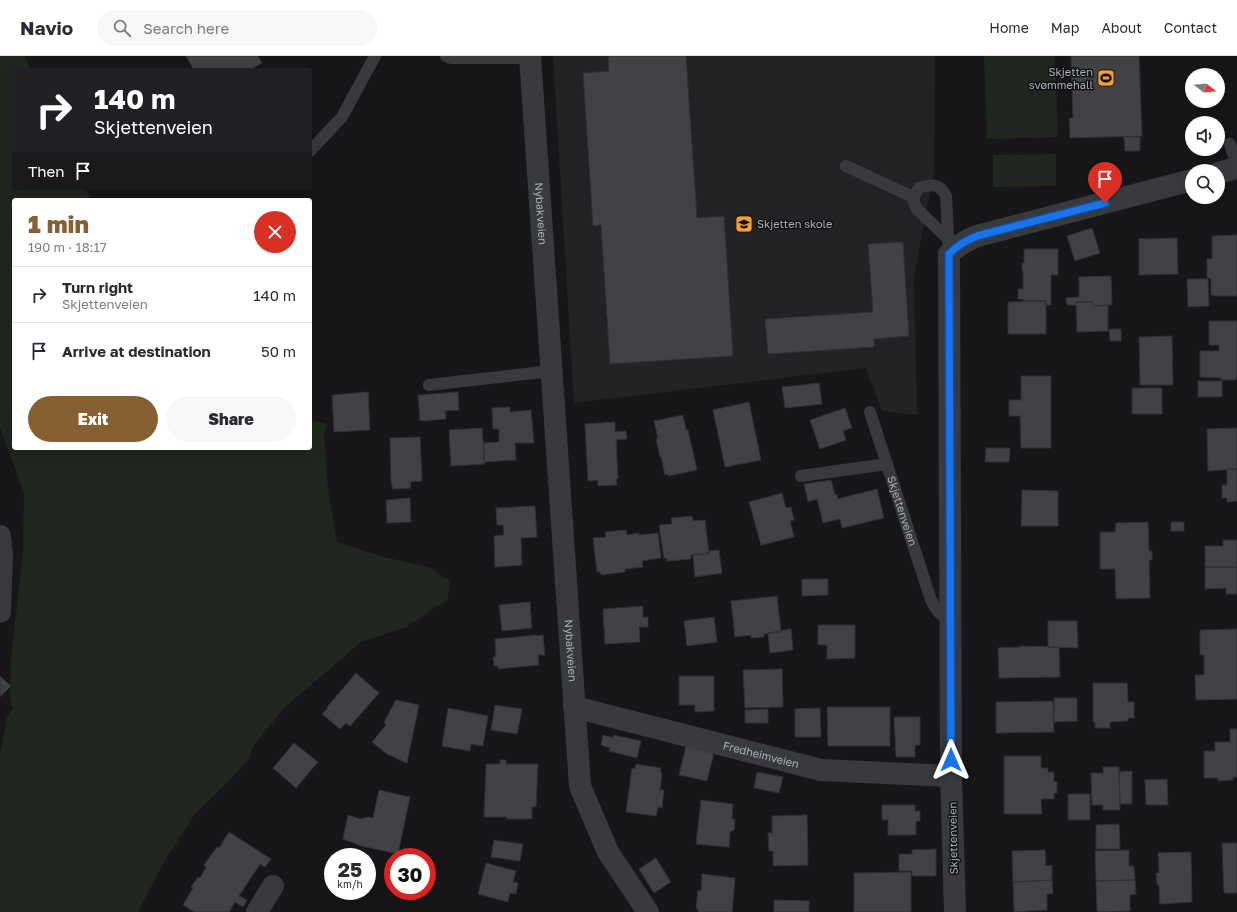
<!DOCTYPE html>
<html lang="en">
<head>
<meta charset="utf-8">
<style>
  body { margin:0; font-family:"Golos Text",sans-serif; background:#f7f7f7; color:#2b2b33; height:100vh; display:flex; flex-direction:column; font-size:15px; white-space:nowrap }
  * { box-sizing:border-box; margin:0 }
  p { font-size:13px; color:#7c7c81 }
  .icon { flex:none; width:22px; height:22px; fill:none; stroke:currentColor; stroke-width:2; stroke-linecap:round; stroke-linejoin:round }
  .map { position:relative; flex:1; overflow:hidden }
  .panel { position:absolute; left:12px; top:142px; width:300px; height:252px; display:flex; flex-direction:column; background:#fff; border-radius:4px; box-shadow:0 4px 16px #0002 }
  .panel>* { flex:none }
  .guide { position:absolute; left:12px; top:12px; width:300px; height:122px; border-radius:4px; box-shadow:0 4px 16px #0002; background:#202124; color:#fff; overflow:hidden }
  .needle { width:26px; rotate:106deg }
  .fabs { position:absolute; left:1185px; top:12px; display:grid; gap:8px }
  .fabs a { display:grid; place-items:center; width:40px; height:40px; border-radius:50%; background:#fff; box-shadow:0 4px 16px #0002; font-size:20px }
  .speed { position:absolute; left:324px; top:792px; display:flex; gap:8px; font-size:20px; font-weight:700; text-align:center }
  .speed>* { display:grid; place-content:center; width:52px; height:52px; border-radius:50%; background:#fff; box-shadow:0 4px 16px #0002; line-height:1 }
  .speed small { font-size:10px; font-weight:400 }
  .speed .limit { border:6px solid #d22; background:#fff; color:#111 }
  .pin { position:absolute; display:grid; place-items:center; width:34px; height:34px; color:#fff; margin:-41px -17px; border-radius:50% 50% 50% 0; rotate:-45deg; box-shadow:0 0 4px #0007 }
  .pin .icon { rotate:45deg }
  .me { position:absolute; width:44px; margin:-22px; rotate:0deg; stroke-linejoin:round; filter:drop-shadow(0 0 3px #0008) }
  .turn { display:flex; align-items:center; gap:14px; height:84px; padding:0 16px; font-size:18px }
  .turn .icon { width:52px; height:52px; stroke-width:2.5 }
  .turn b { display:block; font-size:28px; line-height:34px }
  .then { display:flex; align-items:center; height:38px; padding:0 16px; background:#0003; gap:8px; font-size:15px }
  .round { display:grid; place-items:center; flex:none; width:42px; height:42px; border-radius:21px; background:#f7f7f7 }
  .summary { display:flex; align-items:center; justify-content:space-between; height:68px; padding:0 16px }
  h1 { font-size:24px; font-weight:800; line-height:30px; color:#865f33 }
  .primary-button { display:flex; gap:8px; margin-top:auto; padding:8px 16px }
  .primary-button a { flex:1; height:46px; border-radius:24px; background:#865f33; color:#fff; font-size:16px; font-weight:800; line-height:46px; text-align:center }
  .primary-button a+a { background:#f7f7f7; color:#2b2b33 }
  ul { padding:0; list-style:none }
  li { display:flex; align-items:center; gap:12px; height:56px; padding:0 16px; border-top:1px solid #e1e1e2 }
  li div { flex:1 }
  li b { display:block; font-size:15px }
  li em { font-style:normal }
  header { display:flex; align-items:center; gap:24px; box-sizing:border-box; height:56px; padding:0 20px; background:#fff; border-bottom:1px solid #e1e1e2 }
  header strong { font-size:19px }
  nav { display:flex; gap:22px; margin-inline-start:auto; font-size:14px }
  .search { width:280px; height:36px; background:#f7f7f7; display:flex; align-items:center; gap:10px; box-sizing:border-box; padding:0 14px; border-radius:22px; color:#7c7c81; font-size:15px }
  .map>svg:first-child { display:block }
</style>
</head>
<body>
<header>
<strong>Navio</strong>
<div class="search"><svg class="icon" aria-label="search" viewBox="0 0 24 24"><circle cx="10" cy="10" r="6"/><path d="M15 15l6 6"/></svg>Search here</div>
<nav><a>Home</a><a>Map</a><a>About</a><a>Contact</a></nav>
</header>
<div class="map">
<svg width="1237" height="856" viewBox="0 0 1237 856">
  <rect width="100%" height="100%" fill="#171719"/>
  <path fill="#232326" d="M553 0H935L934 115 914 221 917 359 882 355 866 312 574 347Z"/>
  <path fill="#1f271f" d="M0 0H25L31 14H14V132H85L91 144H14V392H310V363L327 368 324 378 328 434 337 486 384 501 429 511 450 525 448 543 406 571 361 586 283 653 253 691 250 702 227 727 195 758 165 804 138 856H0V696L2 689 7 661 13 652 10 643 11 603 23 496 24 437 0 372Z
    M984 0H1055L1058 81 987 83Z
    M1056 98V130L993 131V99Z"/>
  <path fill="#414246" stroke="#313135" d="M186 0H258L262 7 251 13 252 14H194Z
    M608 0H686L697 162 724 160 733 300 610 308 601 169 593 170 583 17 609 15Z
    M1071 0H1139L1142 80 1070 82 1069 62H1073Z
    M1124 81H1140V95H1125Z
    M1092 172 1100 197 1075 205 1067 180Z
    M1237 179V240H1214V239H1211V222H1207V203H1212V180Z
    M1177 182 1178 218 1139 219V183Z
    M903 186 909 280 874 283V291L768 298 765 263 873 256 868 188Z
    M1024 193H1058V219H1051V249H1046V245H1023V243H1018V233H1023V215H1022V207H1024Z
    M1111 220 1112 249 1093 250V246H1076V249H1067L1066 242 1079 241V221Z
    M1187 223H1208L1209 250 1188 251Z
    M1046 245V278H1008V246Z
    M1076 246H1093V250L1108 249V275L1077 276Z
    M1209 265H1237V321H1236V324H1221V322L1200 321V295H1219V289H1209Z
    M1109 273H1121V285H1110Z
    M1172 280 1173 329H1140L1139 281Z
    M1021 320H1051V392H1021L1020 360H1009V344H1021Z
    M1198 325H1222V341H1198Z
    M819 327 822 348 785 352 782 331Z
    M1132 332H1162V358H1132Z
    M368 336 370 374 334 376 332 339Z
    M458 336 459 354 445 355 446 363 420 365 418 339Z
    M749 346 761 404 725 411 713 354Z
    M510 351V356L531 354 534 387H515L516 404 484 406 483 387 499 386V373H493L492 352Z
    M845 352 852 372 843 375 846 384 820 393 810 364Z
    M683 359 686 374H688L697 414 668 420V418L665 419 661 401H660L656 383H658L654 365Z
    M615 366V376L626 375 627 383 616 384 618 423H616L617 429 598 430V424L588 425 585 368Z
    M482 372 485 408 451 410 449 374Z
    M1237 372V413L1208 415 1207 373Z
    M420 381 422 425 410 426 411 432 393 433 391 426 390 382Z
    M986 392H1010L1009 406H985Z
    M1227 413H1237V445L1227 446V442H1222V429H1227Z
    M831 424 835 439 837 438 838 443 877 433 884 462 842 472 840 463 823 467 817 443 808 446 804 428Z
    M1022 434 1058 435V470H1021Z
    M782 437 786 452 791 451 794 464 790 465 794 481 761 489 749 446Z
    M410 442 411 466 387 467 386 444Z
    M535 450 537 481 521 482 522 509 495 511 494 480 504 479 503 469H497L496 452Z
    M692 460 693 465 705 464 709 497 691 499V503L667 505V502L664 503 659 469 672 468 671 462Z
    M1148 466 1149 495H1152V504H1149L1150 542 1116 543 1115 513H1100V476H1115L1116 467Z
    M1171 466H1184V475H1171Z
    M626 474 627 479 639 477V479L658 477 661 502 642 505 643 511 625 513V516L601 519 600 516H597L593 482 606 481 605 476Z
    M1223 484H1237V511H1205V490H1223Z
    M719 494 722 517 695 521 693 499 709 497V495Z
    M1205 511H1237V538H1226V532L1205 533Z
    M802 523H828V539L802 540Z
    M777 540 781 576 764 578V581L751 582V579L735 581 731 545Z
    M530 546 532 572 502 575 499 549Z
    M643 550V561H648V571H639L640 586 605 588 603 553Z
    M714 561 717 586 687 590 684 565Z
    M1048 565H1077L1078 592 1048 591Z
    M818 569H855V602L827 603V589H818Z
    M791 573 793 594 770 597 768 577Z
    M1237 573V643L1196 644 1195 619H1204V599H1200V574Z
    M536 579 537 580 543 579 545 599H538L539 609 498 613V610H494L493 601 496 600 495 583Z
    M1020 590 1059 591 1060 621 999 622 998 592 1020 591Z
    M782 613 783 651 745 652 743 614Z
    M356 617 379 637 350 670 346 667 340 673 322 658 328 652 327 651Z
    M0 620 11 630 0 641Z
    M679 620H714V655L695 656V649H679Z
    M1093 627H1127L1128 646H1134V662H1128V665L1110 666V672H1095V666H1093Z
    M1054 642H1077V665L1054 666Z
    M396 644 419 649 407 707 387 698 372 686 386 669 384 666Z
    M1053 645 1054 676 996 677V646Z
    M495 649 522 653 517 678 491 674Z
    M827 651H890V690H828Z
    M448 652 488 660 483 690 471 688 470 695 442 690Z
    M820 652 821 681H795V653Z
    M768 653V667H745V654Z
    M894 661H920V689H915V701H896Z
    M1230 673H1237V721H1233V724L1218 725V722H1204V695H1215V686H1230Z
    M603 679 613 682V679L641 685 637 702 609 695 610 692 601 689Z
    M294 687 318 706 296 732 273 712Z
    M686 690 714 697 707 725 679 719Z
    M1004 700H1041V712H1048V716H1054V726H1057V737H1054V743H1041L1042 758H1004Z
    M500 704H506V708H538L536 751H532V763H507V761H484L486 708H500Z
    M636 708 661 712 660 716 662 717 660 734H664L662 752 658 751 656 760 626 756 632 712 635 713Z
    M1103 711H1119L1120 754H1103V749H1092L1091 717H1103Z
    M1132 715V748H1120L1119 716Z
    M757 716 783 721 779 737 754 732Z
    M1167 723 1168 749H1146L1145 724Z
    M379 734 410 741 398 798 361 790 343 783 348 759 360 763 369 761 373 762Z
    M1068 738H1090V764H1068Z
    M701 744 733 748 732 763H735L734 774 730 776 729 791 696 788Z
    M882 749H915V755H920V765H916V779H888V764H882Z
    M807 759 808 809 773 810V795H769L768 777H772V760Z
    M1119 768 1120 793H1096V769Z
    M229 776 271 803 265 811 260 808 239 840 247 844 243 851 235 846 229 856H194L183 849 193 832 191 831 198 821 200 822 206 811 204 809 217 791 219 792Z
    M494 784 523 788 520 805 491 801Z
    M1222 787H1237V837H1224Z
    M936 793V820H912V815H899V798H912V794Z
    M1045 794 1046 810 1052 809V824L1013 826 1012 795Z
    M1129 794V810H1134L1135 824 1096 825 1095 795Z
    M1191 796 1192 846 1160 848 1159 829H1157L1156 817H1159L1158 797Z
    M656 802 671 826 654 837 639 813Z
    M486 807 516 815 513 826 518 827 516 838 510 837 508 846 478 838Z
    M911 816V856H854V817Z
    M702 818 735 822 732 856H698V853H696L698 834 701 835Z
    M1052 824 1053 838H1047V854L1014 856 1013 826Z
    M1135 824 1136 838 1130 839V855L1097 856 1096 825Z
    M774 844 809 845V856H774Z"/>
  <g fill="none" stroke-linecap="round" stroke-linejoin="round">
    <g stroke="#383a3e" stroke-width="12">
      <path d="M446 0 451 2H530"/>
      <path d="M1230 88 1237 110"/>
      <path d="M310 95 342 61 375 0"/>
      <path d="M846 110 913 141"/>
      <path d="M948 183 917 153C912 144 913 140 919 132 931 128 940 127 946 140L949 198"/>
      <path d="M429 329 551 315"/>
      <path id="s1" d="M870 356 931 544C937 555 939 559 951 563"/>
      <path d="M801 420 887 408"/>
    </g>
    <g stroke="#383a3e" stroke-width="22">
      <path id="s2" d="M530 0 580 730 608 796 648 856"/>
      <path d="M1218 117 1237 112"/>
      <path d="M0 480 2 499 0 556"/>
      <path id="s3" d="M574 651 821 714 951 720"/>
      <path d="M257 856 273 830"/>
      <path d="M955 856 951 720 949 198C958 189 965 185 977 180L1192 124"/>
    </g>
  </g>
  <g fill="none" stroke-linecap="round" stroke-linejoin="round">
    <g stroke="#114b97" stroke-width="10">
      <path id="route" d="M951 704 949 198C958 189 965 185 977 180L1105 147"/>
    </g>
    <use href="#route" stroke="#1a73e8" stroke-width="7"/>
  </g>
  <defs>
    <g id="stadium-square" transform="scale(0.9)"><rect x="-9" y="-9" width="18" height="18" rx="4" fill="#f69f32" stroke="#121214"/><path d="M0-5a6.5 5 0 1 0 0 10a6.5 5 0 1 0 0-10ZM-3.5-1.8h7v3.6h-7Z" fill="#111"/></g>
    <g id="school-square" transform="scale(0.9)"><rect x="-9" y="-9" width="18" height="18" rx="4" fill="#f69f32" stroke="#121214"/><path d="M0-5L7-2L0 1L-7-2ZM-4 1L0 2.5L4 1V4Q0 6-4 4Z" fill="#111"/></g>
  </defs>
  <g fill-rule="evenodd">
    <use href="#stadium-square" x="1106" y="22"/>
    <use href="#school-square" x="744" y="168"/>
  </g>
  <g text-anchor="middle" stroke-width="3" stroke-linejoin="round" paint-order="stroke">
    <g font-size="11" fill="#a9b0b9" stroke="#121214" text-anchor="end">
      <text x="1093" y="20">Skjetten<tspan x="1093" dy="13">svømmehall</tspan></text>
      <text x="757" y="172" text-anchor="start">Skjetten skole</text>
    </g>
    <g font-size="11" fill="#a9b0b9" stroke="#121214">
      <text dy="4" stroke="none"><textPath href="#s2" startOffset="158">Nybakveien</textPath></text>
      <text dy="4" stroke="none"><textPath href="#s1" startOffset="104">Skjettenveien</textPath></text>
      <text dy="4" stroke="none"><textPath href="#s2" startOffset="596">Nybakveien</textPath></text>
      <text dy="4" stroke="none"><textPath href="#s3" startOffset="193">Fredheimveien</textPath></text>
      <text transform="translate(953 782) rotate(-91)" y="4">Skjettenveien</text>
    </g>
  </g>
</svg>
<div class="fabs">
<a><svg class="needle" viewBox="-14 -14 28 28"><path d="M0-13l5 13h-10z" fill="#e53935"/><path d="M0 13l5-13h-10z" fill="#7c7c81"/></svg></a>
<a><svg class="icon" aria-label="sound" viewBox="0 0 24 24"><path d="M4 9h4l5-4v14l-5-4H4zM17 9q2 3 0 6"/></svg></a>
<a><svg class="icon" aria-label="search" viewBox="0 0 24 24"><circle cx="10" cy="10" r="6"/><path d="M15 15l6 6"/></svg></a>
</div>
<div class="speed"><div>25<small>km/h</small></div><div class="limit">30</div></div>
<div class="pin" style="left:1105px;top:147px;background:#d93025"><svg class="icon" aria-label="arrive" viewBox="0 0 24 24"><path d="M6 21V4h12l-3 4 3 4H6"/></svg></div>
<svg class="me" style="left:951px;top:704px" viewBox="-20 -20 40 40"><path d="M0-17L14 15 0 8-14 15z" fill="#1a73e8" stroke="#fff" stroke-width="4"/></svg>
<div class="guide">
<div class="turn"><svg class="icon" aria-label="right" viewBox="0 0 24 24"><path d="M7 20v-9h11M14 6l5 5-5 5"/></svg><div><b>140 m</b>Skjettenveien</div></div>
<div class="then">Then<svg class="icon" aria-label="arrive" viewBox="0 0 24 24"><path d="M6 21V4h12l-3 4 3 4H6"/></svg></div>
</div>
<section class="panel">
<div class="summary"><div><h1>1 min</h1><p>190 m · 18:17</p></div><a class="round" style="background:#d93025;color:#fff"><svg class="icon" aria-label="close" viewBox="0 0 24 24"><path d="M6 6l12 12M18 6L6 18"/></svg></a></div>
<ul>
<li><svg class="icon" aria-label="right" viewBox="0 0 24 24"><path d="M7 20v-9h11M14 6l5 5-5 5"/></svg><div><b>Turn right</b><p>Skjettenveien</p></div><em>140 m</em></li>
<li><svg class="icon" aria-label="arrive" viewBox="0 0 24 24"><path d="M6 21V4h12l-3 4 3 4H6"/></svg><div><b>Arrive at destination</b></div><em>50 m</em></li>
</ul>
<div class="primary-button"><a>Exit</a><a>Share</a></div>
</section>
</div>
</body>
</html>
